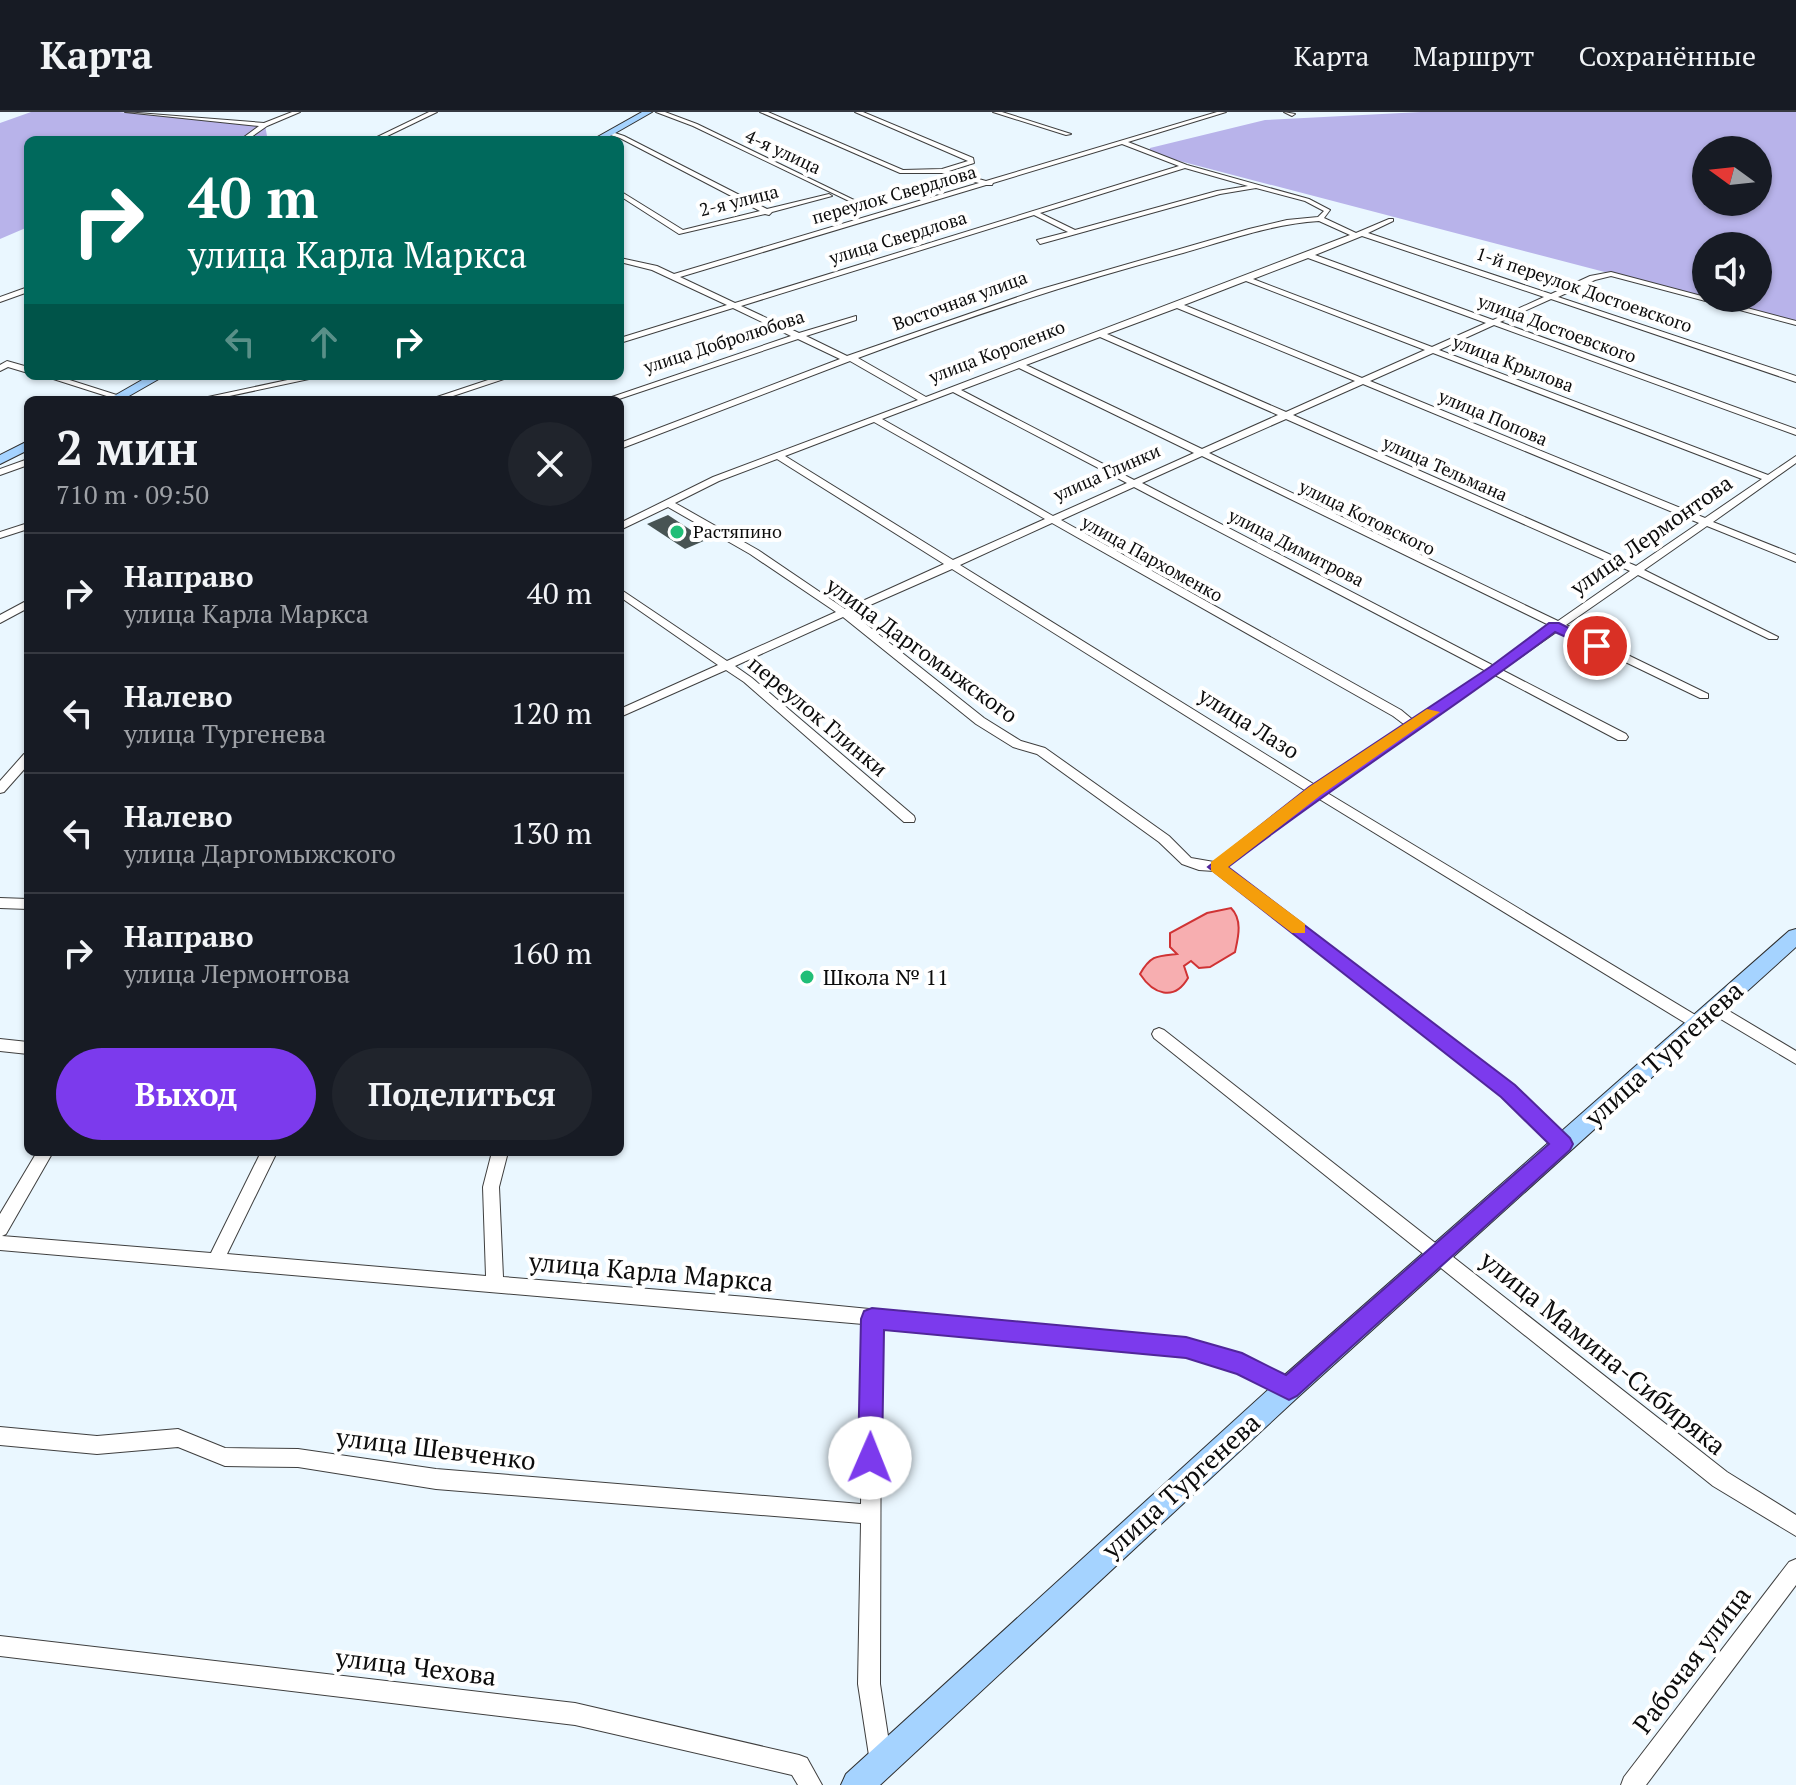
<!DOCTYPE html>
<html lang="ru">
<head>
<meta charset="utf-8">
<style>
  body { margin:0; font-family:"PT Serif",serif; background:#20242c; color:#f1f3f6; height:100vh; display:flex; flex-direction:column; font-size:30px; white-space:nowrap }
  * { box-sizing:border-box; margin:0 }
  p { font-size:26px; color:#9ea1a6 }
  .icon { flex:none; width:44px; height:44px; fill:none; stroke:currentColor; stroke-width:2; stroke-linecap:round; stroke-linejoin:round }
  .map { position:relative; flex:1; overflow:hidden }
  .panel { position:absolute; left:24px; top:284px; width:600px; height:760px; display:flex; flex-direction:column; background:#171b24; border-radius:12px; box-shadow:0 2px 6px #0004 }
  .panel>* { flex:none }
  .guide { position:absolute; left:24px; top:24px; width:600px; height:244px; border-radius:12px; box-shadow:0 2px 6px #0004; background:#00695c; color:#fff; overflow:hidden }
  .needle { width:52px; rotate:285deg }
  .buttons { position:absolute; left:1692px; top:24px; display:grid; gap:16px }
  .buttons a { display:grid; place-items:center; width:80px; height:80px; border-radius:50%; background:#171b24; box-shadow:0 2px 6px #0004; font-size:40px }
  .pin { position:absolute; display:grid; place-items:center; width:68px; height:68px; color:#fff; margin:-34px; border:4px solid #fff; border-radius:50%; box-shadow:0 2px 8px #0007 }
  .me { position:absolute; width:88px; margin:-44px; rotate:1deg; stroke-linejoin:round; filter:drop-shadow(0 0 6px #0008) }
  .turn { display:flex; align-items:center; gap:28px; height:168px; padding:0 32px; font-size:36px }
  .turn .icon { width:104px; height:104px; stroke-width:2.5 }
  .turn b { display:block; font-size:56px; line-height:68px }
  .lanes { display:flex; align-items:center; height:76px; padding:0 32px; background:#0003; justify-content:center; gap:40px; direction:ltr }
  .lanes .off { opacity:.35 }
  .round { display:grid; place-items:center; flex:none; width:84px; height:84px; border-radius:42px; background:#20242c }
  .summary { display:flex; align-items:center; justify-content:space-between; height:136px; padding:0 32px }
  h1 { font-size:48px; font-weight:700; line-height:60px }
  .primary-button { display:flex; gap:16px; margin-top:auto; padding:16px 32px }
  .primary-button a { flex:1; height:92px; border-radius:48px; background:#7c3aed; color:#fff; font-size:32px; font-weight:700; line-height:92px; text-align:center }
  .primary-button a+a { background:#20242c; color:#f1f3f6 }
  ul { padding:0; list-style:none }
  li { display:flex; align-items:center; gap:24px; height:120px; padding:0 32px; border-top:2px solid #363941 }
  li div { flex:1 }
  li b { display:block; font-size:30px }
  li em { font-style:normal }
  header { display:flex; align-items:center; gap:48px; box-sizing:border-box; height:112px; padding:0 40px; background:#171b24; border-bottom:2px solid #363941 }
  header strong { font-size:38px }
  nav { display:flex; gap:44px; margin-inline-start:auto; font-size:28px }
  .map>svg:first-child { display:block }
</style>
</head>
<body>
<header>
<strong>Карта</strong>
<nav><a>Карта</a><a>Маршрут</a><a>Сохранённые</a></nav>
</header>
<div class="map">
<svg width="1796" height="1673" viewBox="0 0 1796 1673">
  <rect width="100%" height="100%" fill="#eaf7ff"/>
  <path fill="#b8b3ea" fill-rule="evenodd" d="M31 0H119L265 13 267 24 257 28H28V115L0 127V11Z
    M1421 0H1796V210L1149 41 1150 36 1265 8ZM1706 38H1758V90H1706ZM1706 134H1758V186H1706Z"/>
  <path fill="#f7aeb0" stroke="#d03334" stroke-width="2" d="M1231 796C1243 808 1238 826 1235 840L1210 855 1199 856 1191 849 1184 854 1188 866C1174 890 1153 882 1140 862 1151 843 1157 844 1177 842L1170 835V821L1207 801Z"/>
  <path fill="#485454" d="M668 403 706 428 685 437 647 412Z"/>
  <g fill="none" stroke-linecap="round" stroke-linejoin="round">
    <g stroke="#3f3f3f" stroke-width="2">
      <path id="street" d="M125 0 264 11 292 0H300L267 14 247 28H240L259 14Z
        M429 0H437L379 28H371Z
        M656 0H665L697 12 854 88 849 89 693 14Z
        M760 0H768L903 58 942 57 968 49 855 0H863L973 46 974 51 949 59 986 69 1217 0H1226L1128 30 1187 53 1309 87 1330 98 1324 106 1356 121 1389 107H1393V109L1368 121 1551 182 1590 164 1611 160 1796 209V213L1611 164 1595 168 1558 185 1796 264V270L1551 187 1500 210 1796 317V323L1494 213 1439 238 1768 363 1796 344V351L1713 410 1796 443V450L1707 414 1644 458 1778 525 1777 527H1769L1638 463 1566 513 1708 582V586H1700L1559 518 1502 558 1626 622 1628 625 1626 628H1618L1495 563 1324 679 1702 907 1704 911 1702 915H1692L1316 685 1226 755 1513 975 1568 1027 1570 1032 1568 1037 1562 1039 1556 1037 1503 983 1214 759 1199 758 1182 752 1159 730 1037 642 1013 635 976 612 843 505 735 554 752 566 914 704 915 707 914 710H904L744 570 726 558 620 605V597L718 553 620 485V477L727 549 836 500 750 442 668 395 620 418V411L713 365 918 288 850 249 620 337V331L840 247 798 227 616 288H603L791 224 733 196 620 231V226L727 193 652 158 620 150V146L657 154 674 162 979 71 942 61H900ZM1122 32 1179 54 735 191 680 165 986 73H992L993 71ZM1185 56 1248 74 1217 79 1075 118 1040 101ZM1256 76 1305 89 1324 99 1318 105 1287 108 1249 117 1038 178 847 244 806 224 856 208V204L799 221 741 194 1034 103 1068 120 1037 128 1040 132 1220 82ZM1319 109 1350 123 926 285 858 246C965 206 1073 170 1183 141 1228 128 1272 112 1319 109ZM1362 124 1544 185 1493 208 1315 143ZM1308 146 1486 211 1432 235 1253 167ZM1246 169 1425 238 1362 266 1184 193ZM1177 196 1355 269 1286 300 1107 222ZM1100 225 1278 303 1202 337 1026 253ZM1433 241 1762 367 1705 406 1370 269ZM1019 256 1194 341 1134 368 961 278ZM1363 272 1699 411 1636 454 1293 303ZM953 280 1127 371 1053 404 882 307ZM1286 307 1630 459 1558 509 1209 341ZM874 310 1045 407 953 448 785 344ZM1202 344 1551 514 1494 554 1142 371ZM777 347 944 452 845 497 758 438 675 391 719 369ZM1134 375 1486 559 1413 608 1401 598 1061 408ZM1052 411 1393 604 1405 613 1315 673 960 453ZM952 457 1306 679 1214 750 1191 746 1169 724 1045 636 1021 629 984 606 852 501Z
        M993 0H1002L1071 22 1066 23Z
        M1284 0 1295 2 1292 4Z
        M609 19 624 24 767 97 829 82 832 84 772 100 769 103 765 102 679 122 620 84V79L683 118 760 99 620 26 607 22Z
        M28 175V180L0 190V185Z
        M7 249 28 255V261L8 255 0 259V253Z
        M44 264H57L123 285 116 287Z
        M306 264H323L211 288H194Z
        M500 264H513L441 288H428Z
        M28 347V353L0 363V357Z
        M28 411V417L0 426V420Z
        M28 488V496L0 511V503Z
        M28 641V653L4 680 0 681V669L24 642Z
        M0 786 28 787V797L0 796Z
        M1714 890 1796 939V952L1709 900 1707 896 1709 892Z
        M1159 916 1164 918 1727 1360 1796 1403V1424L1713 1374 1154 926 1152 922 1154 918Z
        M0 927 28 930V942L0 939Z
        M37 1040H53L6 1122 2 1124 211 1141 261 1040H277L227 1142 486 1164 483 1075 492 1040H508L499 1075 503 1165 747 1185 1186 1228 1242 1244 1295 1270 1298 1276 1295 1282 1289 1285 1238 1259 1186 1244 881 1214 880 1572 892 1650 889 1658 881 1661 873 1658 870 1650 858 1572 861 1411 436 1377 298 1355 225 1354 178 1335 97 1342 0 1333V1315L97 1324 178 1317 225 1336 298 1337 436 1357 861 1392 863 1212 0 1138V1102Z
        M1796 1447V1473L1646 1673H1621L1624 1665 1789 1450Z
        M0 1524 575 1591 799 1643 807 1646 822 1673H798L792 1663 575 1613 0 1544Z"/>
    </g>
    <g stroke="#2e2e2e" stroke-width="2">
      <path id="secondary" d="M642 0H652L603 28H592Z
        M149 264H164L122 288H107Z
        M28 329V338L0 352V343Z
        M1796 817V835L1298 1285 880 1673H841L846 1662 1280 1267 1789 819Z"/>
    </g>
    <use href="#street" fill="#fff" fill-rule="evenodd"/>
    <use href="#secondary" fill="#a5d3ff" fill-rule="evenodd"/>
  </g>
  <path fill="#7c3aed" stroke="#51269a" stroke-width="2" d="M1549 511H1559L1605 534 1592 537 1555 520C1448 601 1335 672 1228 755L1515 973 1570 1026 1573 1032 1570 1038 1297 1284 1289 1288 1237 1262 1186 1246 884 1218 882 1346 879 1355 870 1359 861 1355 858 1346 861 1207 864 1199 872 1196 1186 1225 1242 1241 1286 1263 1549 1032 1501 985 1208 755 1309 675 1490 555Z"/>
  <path fill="#f59e0b" d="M1427 597 1440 600 1321 683 1228 755 1305 812V821H1292L1211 759V750L1309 675Z"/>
  <g fill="#21be77" stroke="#fff" stroke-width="3">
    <circle cx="677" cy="420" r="8"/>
    <circle cx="807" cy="865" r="8"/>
  </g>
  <g text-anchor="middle" stroke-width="8" stroke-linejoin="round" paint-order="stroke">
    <g font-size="18" fill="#0c0c0c" stroke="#fff">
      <text transform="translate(783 40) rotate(25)" y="6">4-я улица</text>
      <text transform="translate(894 83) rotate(-16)" y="6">переулок Свердлова</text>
      <text transform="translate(739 89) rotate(-14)" y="6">2-я улица</text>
      <text transform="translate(898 126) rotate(-17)" y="6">улица Свердлова</text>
      <text transform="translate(1584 178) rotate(19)" y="6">1-й переулок Достоевского</text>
      <text transform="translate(960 189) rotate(-20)" y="6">Восточная улица</text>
      <text transform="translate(1557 217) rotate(20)" y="6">улица Достоевского</text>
      <text transform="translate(724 230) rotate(-18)" y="6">улица Добролюбова</text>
      <text transform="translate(997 240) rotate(-21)" y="6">улица Короленко</text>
      <text transform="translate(1513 252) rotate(21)" y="6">улица Крылова</text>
      <text transform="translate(1493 306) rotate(23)" y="6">улица Попова</text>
      <text transform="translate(1445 357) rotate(24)" y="6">улица Тельмана</text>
      <text transform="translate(1107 361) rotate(-24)" y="6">улица Глинки</text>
      <text transform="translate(1367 406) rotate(26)" y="6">улица Котовского</text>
      <text transform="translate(1296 436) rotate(27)" y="6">улица Димитрова</text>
      <text transform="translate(1152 447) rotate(29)" y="6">улица Пархоменко</text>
    </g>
    <g font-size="18" fill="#0c0c0c" stroke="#fff" text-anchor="start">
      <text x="693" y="426">Растяпино</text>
    </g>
    <g font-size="22" fill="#0c0c0c" stroke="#fff">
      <text transform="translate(1651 423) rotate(-35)" y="8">улица Лермонтова</text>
      <text transform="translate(922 538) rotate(36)" y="8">улица Даргомыжского</text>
      <text transform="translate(818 604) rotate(40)" y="8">переулок Глинки</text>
      <text transform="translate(1249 611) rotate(32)" y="8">улица Лазо</text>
    </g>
    <g font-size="22" fill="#0c0c0c" stroke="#fff" text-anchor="start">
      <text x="823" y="873">Школа № 11</text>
    </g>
    <g font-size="26" fill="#0c0c0c" stroke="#fff">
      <text transform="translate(1664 942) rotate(-42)" y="9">улица Тургенева</text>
      <text transform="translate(651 1160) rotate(5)" y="9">улица Карла Маркса</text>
      <text transform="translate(1603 1241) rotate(39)" y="9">улица Мамина-Сибиряка</text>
      <text transform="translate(436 1337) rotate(7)" y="9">улица Шевченко</text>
      <text transform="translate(1181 1374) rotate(-42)" y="9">улица Тургенева</text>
      <text transform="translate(1692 1548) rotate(-53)" y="9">Рабочая улица</text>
      <text transform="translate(416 1555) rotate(7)" y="9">улица Чехова</text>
    </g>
  </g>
</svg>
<div class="buttons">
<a><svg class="needle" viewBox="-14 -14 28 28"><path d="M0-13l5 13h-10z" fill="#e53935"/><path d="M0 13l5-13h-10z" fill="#9ea1a6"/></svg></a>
<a><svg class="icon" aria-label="sound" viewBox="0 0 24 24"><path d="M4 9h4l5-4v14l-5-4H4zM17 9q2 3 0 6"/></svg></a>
</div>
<div class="pin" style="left:1597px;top:534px;background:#d93025"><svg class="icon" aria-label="arrive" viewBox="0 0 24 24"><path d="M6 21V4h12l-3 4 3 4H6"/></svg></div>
<svg class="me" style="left:870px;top:1346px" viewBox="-20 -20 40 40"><circle r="19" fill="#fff"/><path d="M0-13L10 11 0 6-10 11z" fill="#7c3aed"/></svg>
<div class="guide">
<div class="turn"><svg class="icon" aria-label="right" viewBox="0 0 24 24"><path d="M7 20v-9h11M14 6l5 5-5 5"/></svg><div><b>40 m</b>улица Карла Маркса</div></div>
<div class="lanes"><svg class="icon off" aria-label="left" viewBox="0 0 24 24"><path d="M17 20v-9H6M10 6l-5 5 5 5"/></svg><svg class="icon off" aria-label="ahead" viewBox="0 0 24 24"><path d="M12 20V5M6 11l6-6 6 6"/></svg><svg class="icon" aria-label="right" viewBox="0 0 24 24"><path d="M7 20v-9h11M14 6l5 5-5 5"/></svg></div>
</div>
<section class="panel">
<div class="summary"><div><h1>2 мин</h1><p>710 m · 09:50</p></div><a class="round"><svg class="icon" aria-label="close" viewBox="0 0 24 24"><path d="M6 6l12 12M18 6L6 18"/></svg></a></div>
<ul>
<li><svg class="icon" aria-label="right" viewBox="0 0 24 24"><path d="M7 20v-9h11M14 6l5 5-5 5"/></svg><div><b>Направо</b><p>улица Карла Маркса</p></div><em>40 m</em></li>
<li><svg class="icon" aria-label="left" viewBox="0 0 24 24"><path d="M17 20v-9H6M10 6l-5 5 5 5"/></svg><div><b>Налево</b><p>улица Тургенева</p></div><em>120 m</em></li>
<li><svg class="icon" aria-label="left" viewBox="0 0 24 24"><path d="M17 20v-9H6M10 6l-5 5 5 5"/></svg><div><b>Налево</b><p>улица Даргомыжского</p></div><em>130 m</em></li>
<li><svg class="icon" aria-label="right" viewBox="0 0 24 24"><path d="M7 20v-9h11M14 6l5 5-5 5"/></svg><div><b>Направо</b><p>улица Лермонтова</p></div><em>160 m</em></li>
</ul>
<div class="primary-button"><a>Выход</a><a>Поделиться</a></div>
</section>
</div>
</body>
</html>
